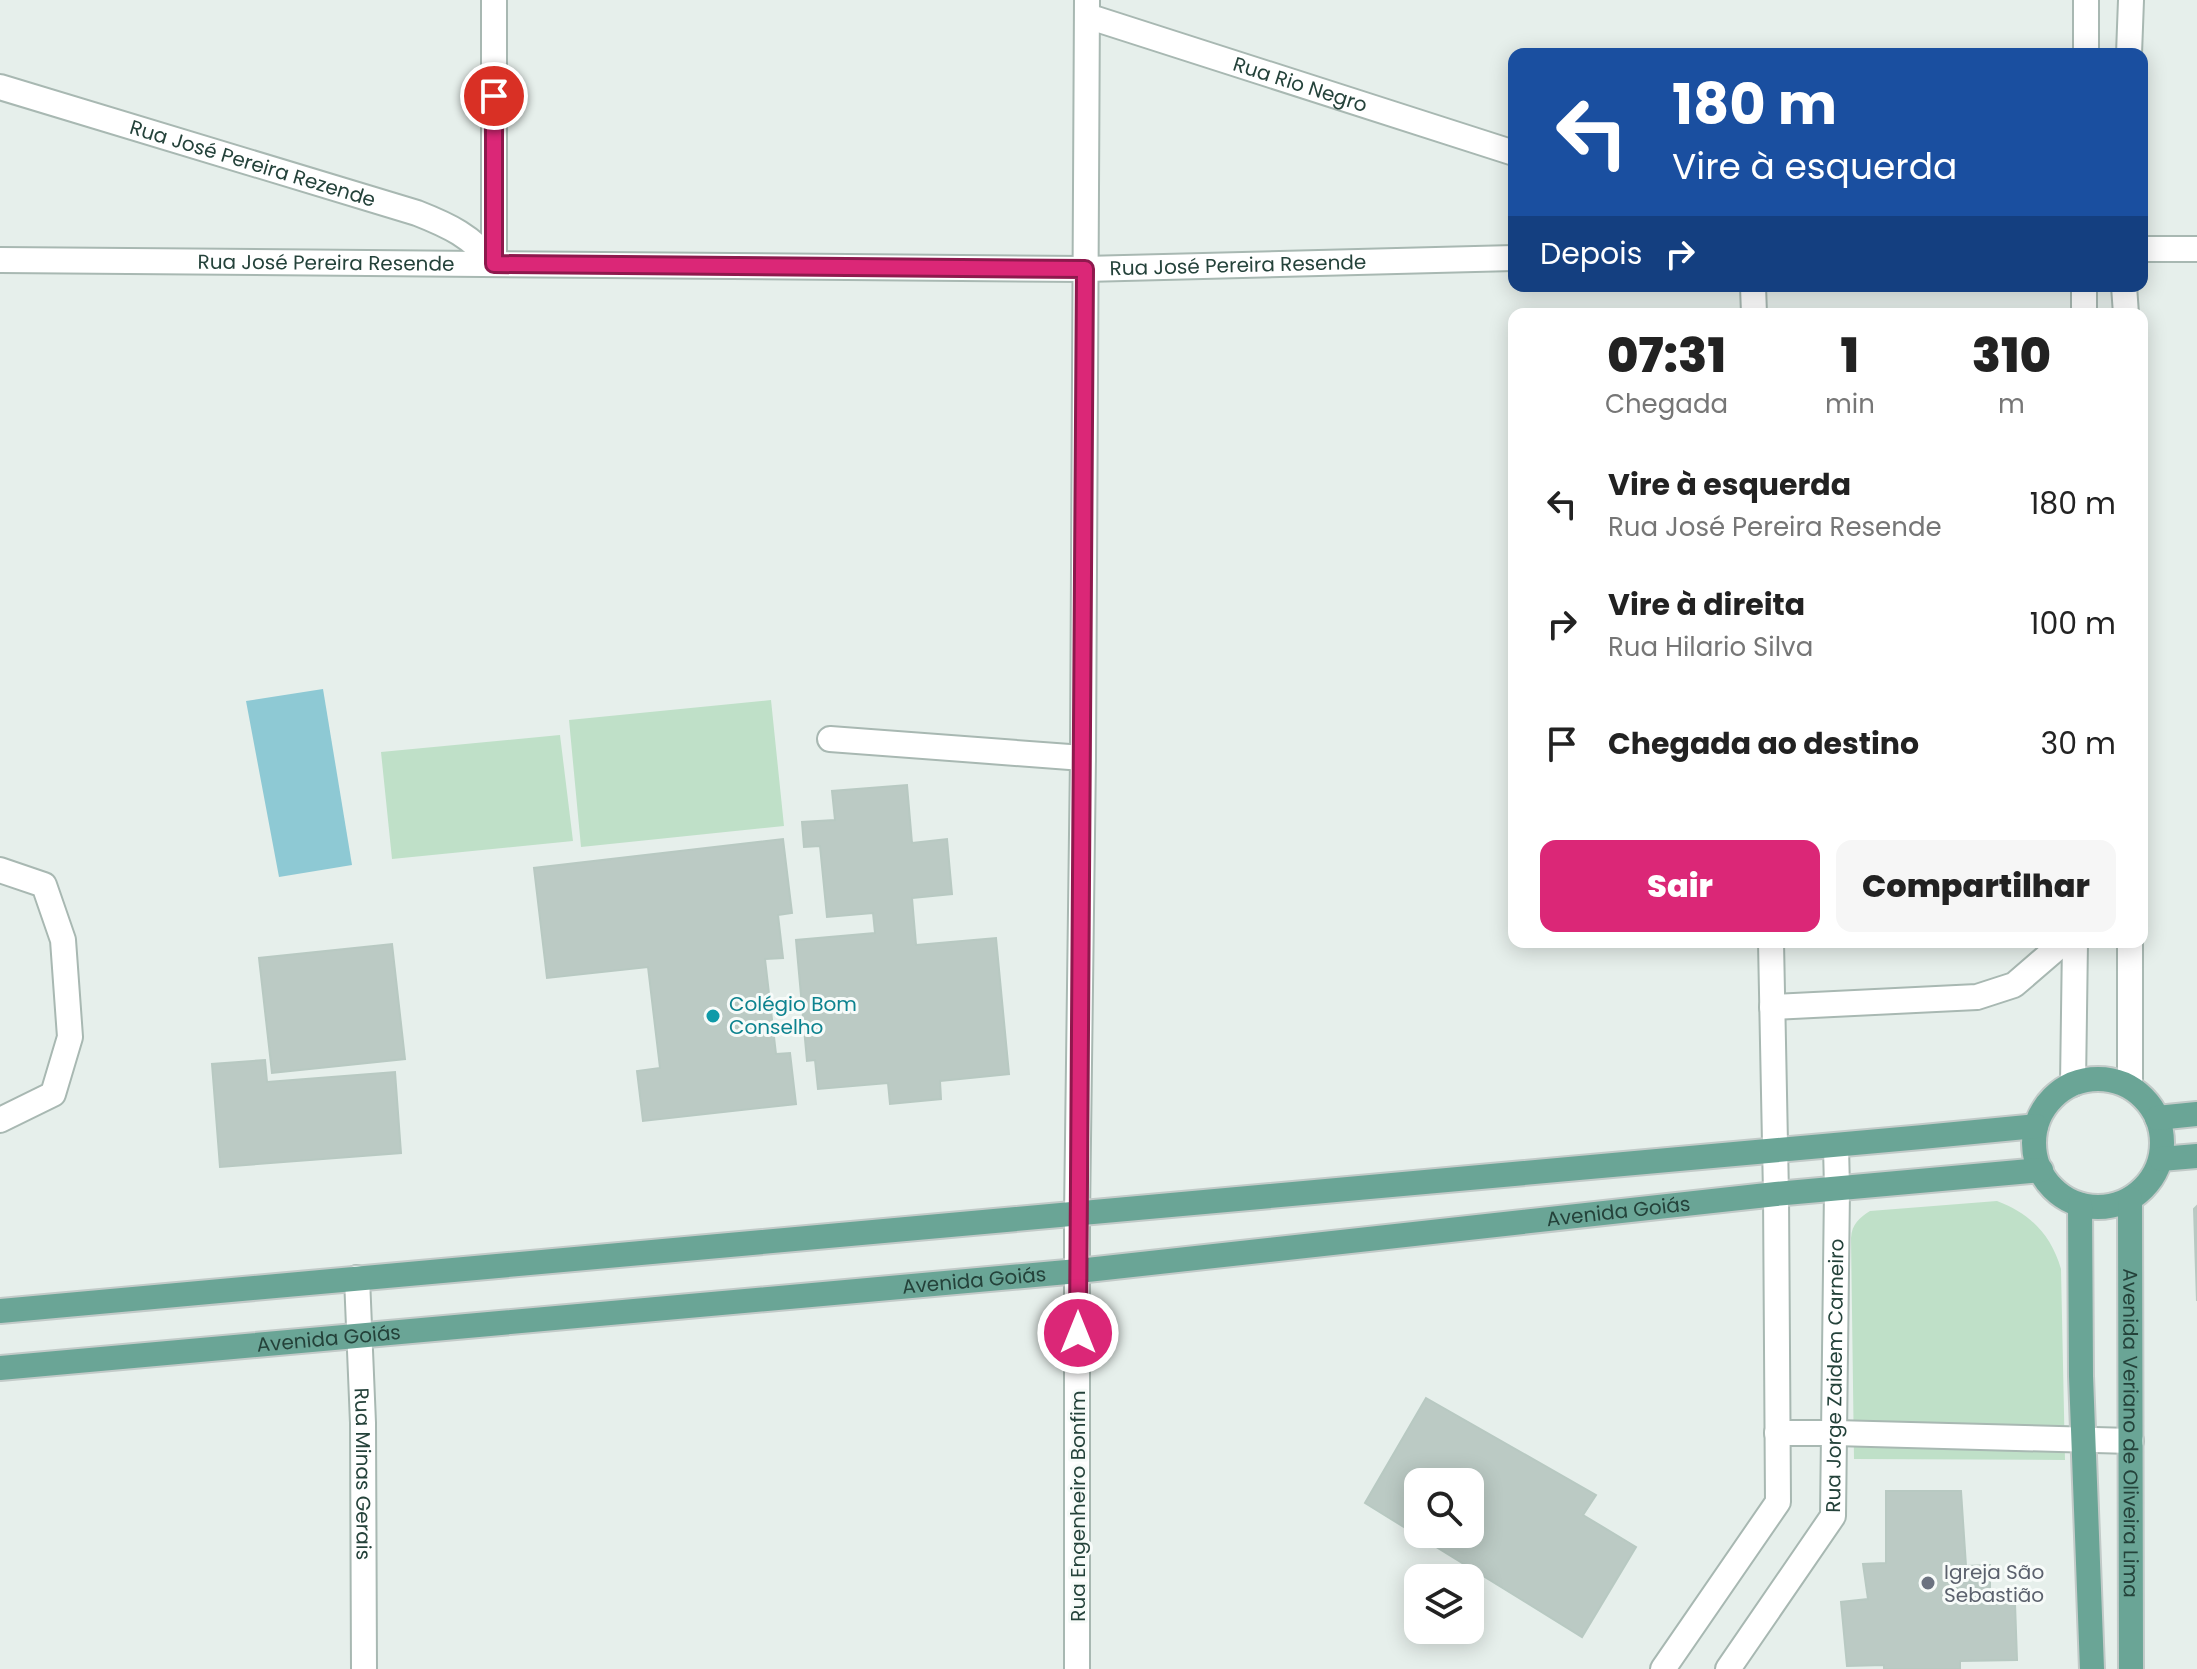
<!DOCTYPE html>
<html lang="pt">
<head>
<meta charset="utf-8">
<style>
  body { margin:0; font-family:Poppins,sans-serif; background:#f6f6f6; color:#222; height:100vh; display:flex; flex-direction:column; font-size:30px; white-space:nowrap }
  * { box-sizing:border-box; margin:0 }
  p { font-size:26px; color:#767676 }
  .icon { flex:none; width:44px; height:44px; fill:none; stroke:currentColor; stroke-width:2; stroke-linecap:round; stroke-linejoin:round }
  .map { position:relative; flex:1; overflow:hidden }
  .sheet { position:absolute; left:1508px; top:308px; width:640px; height:640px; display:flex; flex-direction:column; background:#fff; border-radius:16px; box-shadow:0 4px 20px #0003 }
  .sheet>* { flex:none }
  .top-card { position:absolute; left:1508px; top:48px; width:640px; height:244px; border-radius:16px; box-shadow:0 4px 20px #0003; background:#1a4fa0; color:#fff; overflow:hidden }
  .buttons { position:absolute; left:1404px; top:1468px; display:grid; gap:16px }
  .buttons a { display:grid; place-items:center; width:80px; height:80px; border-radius:16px; background:#fff; box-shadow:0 4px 20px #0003; font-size:40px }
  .pin { position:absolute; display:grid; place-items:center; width:68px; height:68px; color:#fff; margin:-34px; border:4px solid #fff; border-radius:50%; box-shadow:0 2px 8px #0007 }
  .me { position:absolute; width:88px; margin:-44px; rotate:0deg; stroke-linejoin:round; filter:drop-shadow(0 0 6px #0008) }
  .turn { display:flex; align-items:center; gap:28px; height:168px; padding:0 32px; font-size:36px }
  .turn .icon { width:104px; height:104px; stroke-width:2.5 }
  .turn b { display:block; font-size:56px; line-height:68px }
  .then { display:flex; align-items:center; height:76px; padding:0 32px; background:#0003; gap:16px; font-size:30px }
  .eta { display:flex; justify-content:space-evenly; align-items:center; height:136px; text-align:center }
  .eta b { font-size:48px; font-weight:800; line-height:56px }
  .cta { display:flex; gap:16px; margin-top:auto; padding:16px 32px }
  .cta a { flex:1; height:92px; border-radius:16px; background:#db2777; color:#fff; font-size:32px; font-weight:800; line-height:92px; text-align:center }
  .cta a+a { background:#f6f6f6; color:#222 }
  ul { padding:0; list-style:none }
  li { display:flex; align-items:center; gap:24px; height:120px; padding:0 32px }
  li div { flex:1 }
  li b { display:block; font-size:30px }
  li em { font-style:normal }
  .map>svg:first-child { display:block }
</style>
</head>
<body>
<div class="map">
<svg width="2197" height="1669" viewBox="0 0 2197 1669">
  <rect width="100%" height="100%" fill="#e6efeb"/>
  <path fill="#bfe0c8" d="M771 700 784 826 581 847 569 720Z
    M560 735 573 841 392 859 381 752Z
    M1997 1201C2031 1214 2051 1235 2061 1269L2065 1460 1854 1459 1851 1238C1852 1224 1859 1218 1870 1211Z"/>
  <path fill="#8ec9d4" d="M323 689 352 865 279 877 246 701Z"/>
  <path fill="#bbcac4" stroke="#b8c9c2" stroke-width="2" fill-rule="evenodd" d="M907 785 912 843 947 839 952 894 912 898 916 945 996 938 1009 1074 940 1081 941 1099 890 1104 888 1083 818 1089 815 1060 807 1061 796 940 875 933 873 913 827 917 820 846 804 847 802 822 835 820 832 791Z
    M783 839 792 913 778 915 783 958 765 959 776 1054 790 1053 796 1104 643 1121 637 1071 660 1068 648 967 547 978 534 868Z
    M392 944 405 1059 272 1073 259 958Z
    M265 1060 267 1082 395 1072 401 1153 220 1167 212 1064Z
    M2197 1206V1301L2194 1209Z
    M1426 1398 1596 1495 1583 1515 1636 1547 1582 1637 1365 1503ZM1418 1482H1470V1534H1418Z
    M1886 1491H1961L1966 1566 1990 1565V1603H2015L2017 1660 1960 1661V1669H1884V1665L1847 1666 1841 1602 1868 1599 1863 1564 1886 1563Z"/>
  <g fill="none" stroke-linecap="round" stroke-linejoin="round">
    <g stroke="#a8b8b2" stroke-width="28">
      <g id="minor">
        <path d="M494 0V264"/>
        <path id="s1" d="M1087 16 1514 153"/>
        <path d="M2086 54V0"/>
        <path d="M2129 54 2131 0"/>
        <path id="s2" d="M0 87 417 213C450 226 471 236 494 264"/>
        <path d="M2142 249H2197"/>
        <path id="s3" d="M0 260 1085 269 1514 258"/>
        <path d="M1753 286 1754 314"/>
        <path d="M2124 286 2126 314"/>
        <path d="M2084 314V286"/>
        <path d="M830 739 1083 758"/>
        <path d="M0 870 44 885 63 940 70 1037 53 1094 0 1120"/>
        <path d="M2130 942V1087"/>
        <path d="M1772 1007 1977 997 2014 985 2064 942"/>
        <path d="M2073 1084 2075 942"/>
        <path id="s4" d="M357 1278 363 1423 364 1669"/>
        <path d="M1777 1433H1835L2131 1441"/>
        <path d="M1077 1669V1216L1083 758 1087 0"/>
        <path d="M1663 1669 1778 1502 1776 1194 1771 942"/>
        <path id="s5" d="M1728 1669 1833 1516 1837 1189 1836 1146"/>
      </g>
    </g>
    <g stroke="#c2cac8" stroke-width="28">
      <g id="major">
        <circle cx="2098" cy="1143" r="64"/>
        <path d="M2157 1118 2197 1114"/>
        <path d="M2161 1159 2197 1156"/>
        <path id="s6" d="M2130 1199 2131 1669"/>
        <path d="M2080 1205 2081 1376 2092 1669"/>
        <path d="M0 1311C679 1247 1358 1192 2036 1126"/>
        <path id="s7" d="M0 1368 1078 1271 1776 1194 2041 1170"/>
      </g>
    </g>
    <use href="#minor" stroke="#fff" stroke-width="24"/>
    <use href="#major" stroke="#6aa596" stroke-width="24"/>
  </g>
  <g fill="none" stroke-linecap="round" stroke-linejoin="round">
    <g stroke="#8e194d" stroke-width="20">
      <path id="route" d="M494 96V264L1085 269 1078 1333"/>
    </g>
    <use href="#route" stroke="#db2777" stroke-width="14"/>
  </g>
  <circle fill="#0f9aa8" stroke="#f7fbf9" stroke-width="3" cx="713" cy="1016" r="8"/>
  <circle fill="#6b7280" stroke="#f7fbf9" stroke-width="3" cx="1928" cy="1583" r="8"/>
  <g text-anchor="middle" stroke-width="6" stroke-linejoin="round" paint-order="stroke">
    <g font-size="20" fill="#24423a" stroke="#f7fbf9">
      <text dy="7" stroke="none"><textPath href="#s1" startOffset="224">Rua Rio Negro</textPath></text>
      <text dy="7" stroke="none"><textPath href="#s2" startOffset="264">Rua José Pereira Rezende</textPath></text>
      <text dy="7" stroke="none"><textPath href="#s3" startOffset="326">Rua José Pereira Resende</textPath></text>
      <text dy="7" stroke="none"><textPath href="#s3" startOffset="1238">Rua José Pereira Resende</textPath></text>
      <text dy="7" stroke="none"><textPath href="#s7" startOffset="1626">Avenida Goiás</textPath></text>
      <text dy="7" stroke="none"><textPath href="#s7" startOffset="978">Avenida Goiás</textPath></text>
      <text dy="7" stroke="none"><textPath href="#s7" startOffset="330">Avenida Goiás</textPath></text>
      <text dy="7" stroke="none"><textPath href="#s5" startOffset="326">Rua Jorge Zaidem Carneiro</textPath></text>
      <text dy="7" stroke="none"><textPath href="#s6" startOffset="234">Avenida Veriano de Oliveira Lima</textPath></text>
      <text dy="7" stroke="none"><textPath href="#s4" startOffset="196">Rua Minas Gerais</textPath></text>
      <text transform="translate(1078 1506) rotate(-90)" y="7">Rua Engenheiro Bonfim</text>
    </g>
    <g font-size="20" fill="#0d838f" stroke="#f7fbf9" text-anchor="start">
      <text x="729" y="1011">Colégio Bom<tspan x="729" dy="23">Conselho</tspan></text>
    </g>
    <g font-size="20" fill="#5b616d" stroke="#f7fbf9" text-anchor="start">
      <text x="1944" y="1579">Igreja São<tspan x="1944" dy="23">Sebastião</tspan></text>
    </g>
  </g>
</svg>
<div class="buttons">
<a><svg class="icon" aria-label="search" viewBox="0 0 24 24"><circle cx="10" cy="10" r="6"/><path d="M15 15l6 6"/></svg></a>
<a><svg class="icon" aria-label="layers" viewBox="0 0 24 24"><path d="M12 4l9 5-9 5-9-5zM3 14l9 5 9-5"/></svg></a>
</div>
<div class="pin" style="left:494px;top:96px;background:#d93025"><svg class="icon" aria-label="arrive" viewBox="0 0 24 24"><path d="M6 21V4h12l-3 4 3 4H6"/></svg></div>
<svg class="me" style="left:1078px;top:1333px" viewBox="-20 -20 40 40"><circle r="17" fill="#db2777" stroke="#fff" stroke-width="3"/><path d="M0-11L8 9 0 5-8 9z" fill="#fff"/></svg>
<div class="top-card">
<div class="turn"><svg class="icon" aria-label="left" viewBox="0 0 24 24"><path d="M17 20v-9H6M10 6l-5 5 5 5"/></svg><div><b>180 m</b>Vire à esquerda</div></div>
<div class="then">Depois<svg class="icon" aria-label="right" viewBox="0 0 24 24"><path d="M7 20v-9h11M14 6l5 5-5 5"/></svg></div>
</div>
<section class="sheet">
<div class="eta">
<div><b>07:31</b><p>Chegada</p></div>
<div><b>1</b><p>min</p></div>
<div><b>310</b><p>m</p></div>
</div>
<ul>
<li><svg class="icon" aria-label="left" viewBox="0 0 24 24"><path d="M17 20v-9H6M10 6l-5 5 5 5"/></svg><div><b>Vire à esquerda</b><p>Rua José Pereira Resende</p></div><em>180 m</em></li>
<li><svg class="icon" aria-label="right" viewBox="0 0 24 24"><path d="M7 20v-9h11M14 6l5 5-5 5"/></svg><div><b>Vire à direita</b><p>Rua Hilario Silva</p></div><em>100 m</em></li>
<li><svg class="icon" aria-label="arrive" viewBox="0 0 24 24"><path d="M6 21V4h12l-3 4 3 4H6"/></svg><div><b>Chegada ao destino</b></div><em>30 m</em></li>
</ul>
<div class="cta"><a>Sair</a><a>Compartilhar</a></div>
</section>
</div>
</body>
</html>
